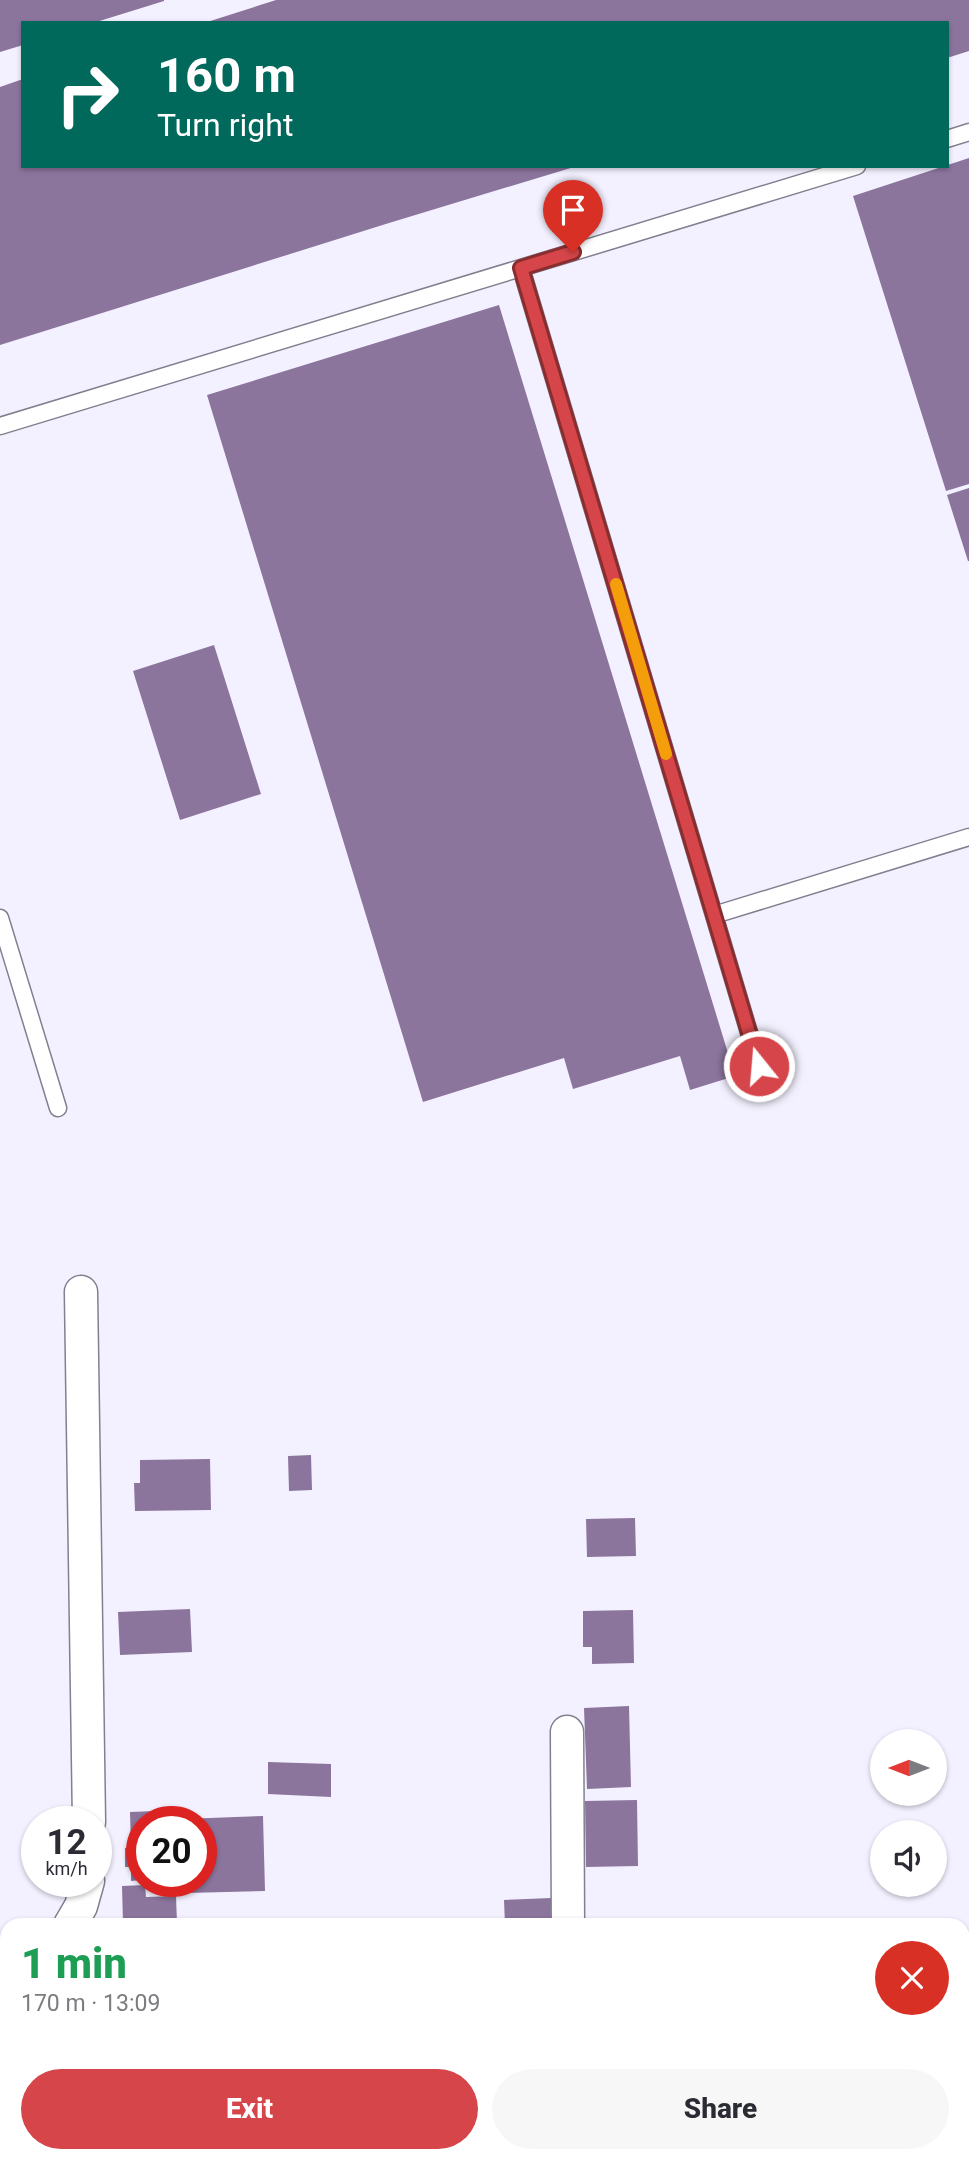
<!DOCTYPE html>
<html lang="en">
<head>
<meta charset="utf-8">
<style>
  body { margin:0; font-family:Roboto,sans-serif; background:#f7f7f7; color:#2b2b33; height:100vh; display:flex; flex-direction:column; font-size:26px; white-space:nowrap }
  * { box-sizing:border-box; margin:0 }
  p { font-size:23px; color:#7c7c81 }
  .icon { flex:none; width:38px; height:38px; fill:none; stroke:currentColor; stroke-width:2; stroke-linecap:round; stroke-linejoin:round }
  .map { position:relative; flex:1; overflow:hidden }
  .drawer { position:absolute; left:0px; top:1918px; width:970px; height:245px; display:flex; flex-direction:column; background:#fff; border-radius:21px 21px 0 0; box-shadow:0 2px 5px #0004 }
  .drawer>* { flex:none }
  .hud { position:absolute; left:21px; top:21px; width:928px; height:147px; border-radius:0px; box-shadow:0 2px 5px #0004; background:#00695c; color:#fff; overflow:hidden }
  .needle { width:46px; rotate:270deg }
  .buttons { position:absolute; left:870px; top:1729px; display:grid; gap:14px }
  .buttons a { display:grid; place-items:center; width:77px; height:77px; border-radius:50%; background:#fff; box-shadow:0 2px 5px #0004; font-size:35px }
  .speed { position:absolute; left:21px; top:1806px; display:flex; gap:14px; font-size:35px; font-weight:700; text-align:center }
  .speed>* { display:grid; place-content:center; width:91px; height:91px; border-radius:50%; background:#fff; box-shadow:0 2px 5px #0004; line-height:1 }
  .speed small { font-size:18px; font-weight:400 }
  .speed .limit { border:10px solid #d22; background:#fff; color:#111 }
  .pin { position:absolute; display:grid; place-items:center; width:60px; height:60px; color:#fff; margin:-72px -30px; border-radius:50% 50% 50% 0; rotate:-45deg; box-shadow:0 0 7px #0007 }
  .pin .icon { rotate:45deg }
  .me { position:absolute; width:77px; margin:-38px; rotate:343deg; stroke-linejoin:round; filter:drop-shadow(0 0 5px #0008) }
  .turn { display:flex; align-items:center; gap:24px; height:147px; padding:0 21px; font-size:32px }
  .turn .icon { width:91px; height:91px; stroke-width:2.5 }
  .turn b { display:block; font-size:49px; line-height:60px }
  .round { display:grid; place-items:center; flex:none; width:74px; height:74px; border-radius:37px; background:#f7f7f7 }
  .overview { display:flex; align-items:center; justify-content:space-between; height:119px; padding:0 21px }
  h1 { font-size:42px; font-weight:800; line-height:52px; color:#1e9e55 }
  .primary-button { display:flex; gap:14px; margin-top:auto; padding:14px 21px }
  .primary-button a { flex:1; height:80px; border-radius:42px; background:#d54549; color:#fff; font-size:28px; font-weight:800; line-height:80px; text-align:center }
  .primary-button a+a { background:#f7f7f7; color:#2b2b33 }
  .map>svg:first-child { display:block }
</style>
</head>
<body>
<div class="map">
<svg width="969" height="2163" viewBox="0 0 969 2163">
  <rect width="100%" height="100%" fill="#f3f1ff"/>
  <path fill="#8c759d" d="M0 0H164V1L93 23H23V45L0 52Z
    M276 0H969V51L947 58V23H204Z
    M23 79V166L574 167 389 223 0 345V87Z
    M969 158V484L946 491 853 196Z
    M499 305 735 1076 690 1090 680 1056 573 1089 564 1058 423 1102 207 395Z
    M969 488V561H968L947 495Z
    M214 645 261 794 180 820 133 671Z
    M311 1455 312 1490 289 1491 288 1456Z
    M210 1459 211 1510 135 1511 134 1483H140V1460Z
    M635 1518 636 1556 587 1557 586 1519Z
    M190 1609 192 1652 120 1655 118 1612Z
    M633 1610 634 1663 592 1664V1647H583V1611Z
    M629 1706 631 1787 587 1789 584 1708Z
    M268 1762 331 1764V1797L268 1794Z
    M637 1800 638 1866 586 1867 585 1801Z
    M182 1810 183 1819 263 1816 265 1891 186 1893 185 1881H201V1822H142V1880L131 1881V1867H125V1848H131L130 1812Z
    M145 1885 146 1897 176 1896 177 1923 123 1924 122 1886Z
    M551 1898 552 1925H505L504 1900Z
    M456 2156H502V2163H457Z
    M513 2156H565V2158L513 2160Z
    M589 2156H642V2163H589Z
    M644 2156H712V2163H645Z"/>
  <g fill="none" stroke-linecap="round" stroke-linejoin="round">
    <g stroke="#82808f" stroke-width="19">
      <path id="service" d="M947 139 969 132
        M521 268 759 1066
        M0 426 857 166
        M714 915 969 837
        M0 918 58 1108"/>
    </g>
    <g stroke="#82808f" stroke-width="35">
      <path id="minor" d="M81 1292 89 1822
        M567 1732 568 1925
        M70 1925 81 1906 88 1881
        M962 2068 969 2047
        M32 2156 33 2163
        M569 2156 570 2163
        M935 2163 937 2156"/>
    </g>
    <use href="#service" stroke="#fff" stroke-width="16"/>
    <use href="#minor" stroke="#fff" stroke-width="32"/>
  </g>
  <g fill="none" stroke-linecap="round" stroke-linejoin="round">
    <g stroke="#8a2d2f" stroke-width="18">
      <path id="route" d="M573 252 521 268 759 1066"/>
    </g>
    <use href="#route" stroke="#d54549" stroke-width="12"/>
    <path stroke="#f59e0b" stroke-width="12" d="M616 584 666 754"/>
  </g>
</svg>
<div class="buttons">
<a><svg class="needle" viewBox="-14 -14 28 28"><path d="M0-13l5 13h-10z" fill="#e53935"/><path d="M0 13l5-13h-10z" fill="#7c7c81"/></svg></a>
<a><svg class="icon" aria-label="sound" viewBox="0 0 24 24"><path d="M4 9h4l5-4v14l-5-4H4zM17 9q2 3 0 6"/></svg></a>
</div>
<div class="speed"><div>12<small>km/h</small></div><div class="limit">20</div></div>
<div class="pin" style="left:573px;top:252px;background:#d93025"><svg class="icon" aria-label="arrive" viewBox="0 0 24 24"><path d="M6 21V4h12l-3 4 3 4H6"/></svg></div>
<svg class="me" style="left:759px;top:1066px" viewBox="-20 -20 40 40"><circle r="17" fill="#d54549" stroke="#fff" stroke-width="3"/><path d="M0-11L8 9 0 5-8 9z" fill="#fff"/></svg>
<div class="hud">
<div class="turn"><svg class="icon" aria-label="right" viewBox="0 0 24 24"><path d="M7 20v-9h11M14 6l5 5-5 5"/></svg><div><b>160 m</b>Turn right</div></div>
</div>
<section class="drawer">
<div class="overview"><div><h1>1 min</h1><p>170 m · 13:09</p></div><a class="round" style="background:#d93025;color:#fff"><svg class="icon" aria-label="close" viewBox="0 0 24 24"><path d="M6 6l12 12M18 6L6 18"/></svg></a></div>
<div class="primary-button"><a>Exit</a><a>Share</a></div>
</section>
</div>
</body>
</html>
